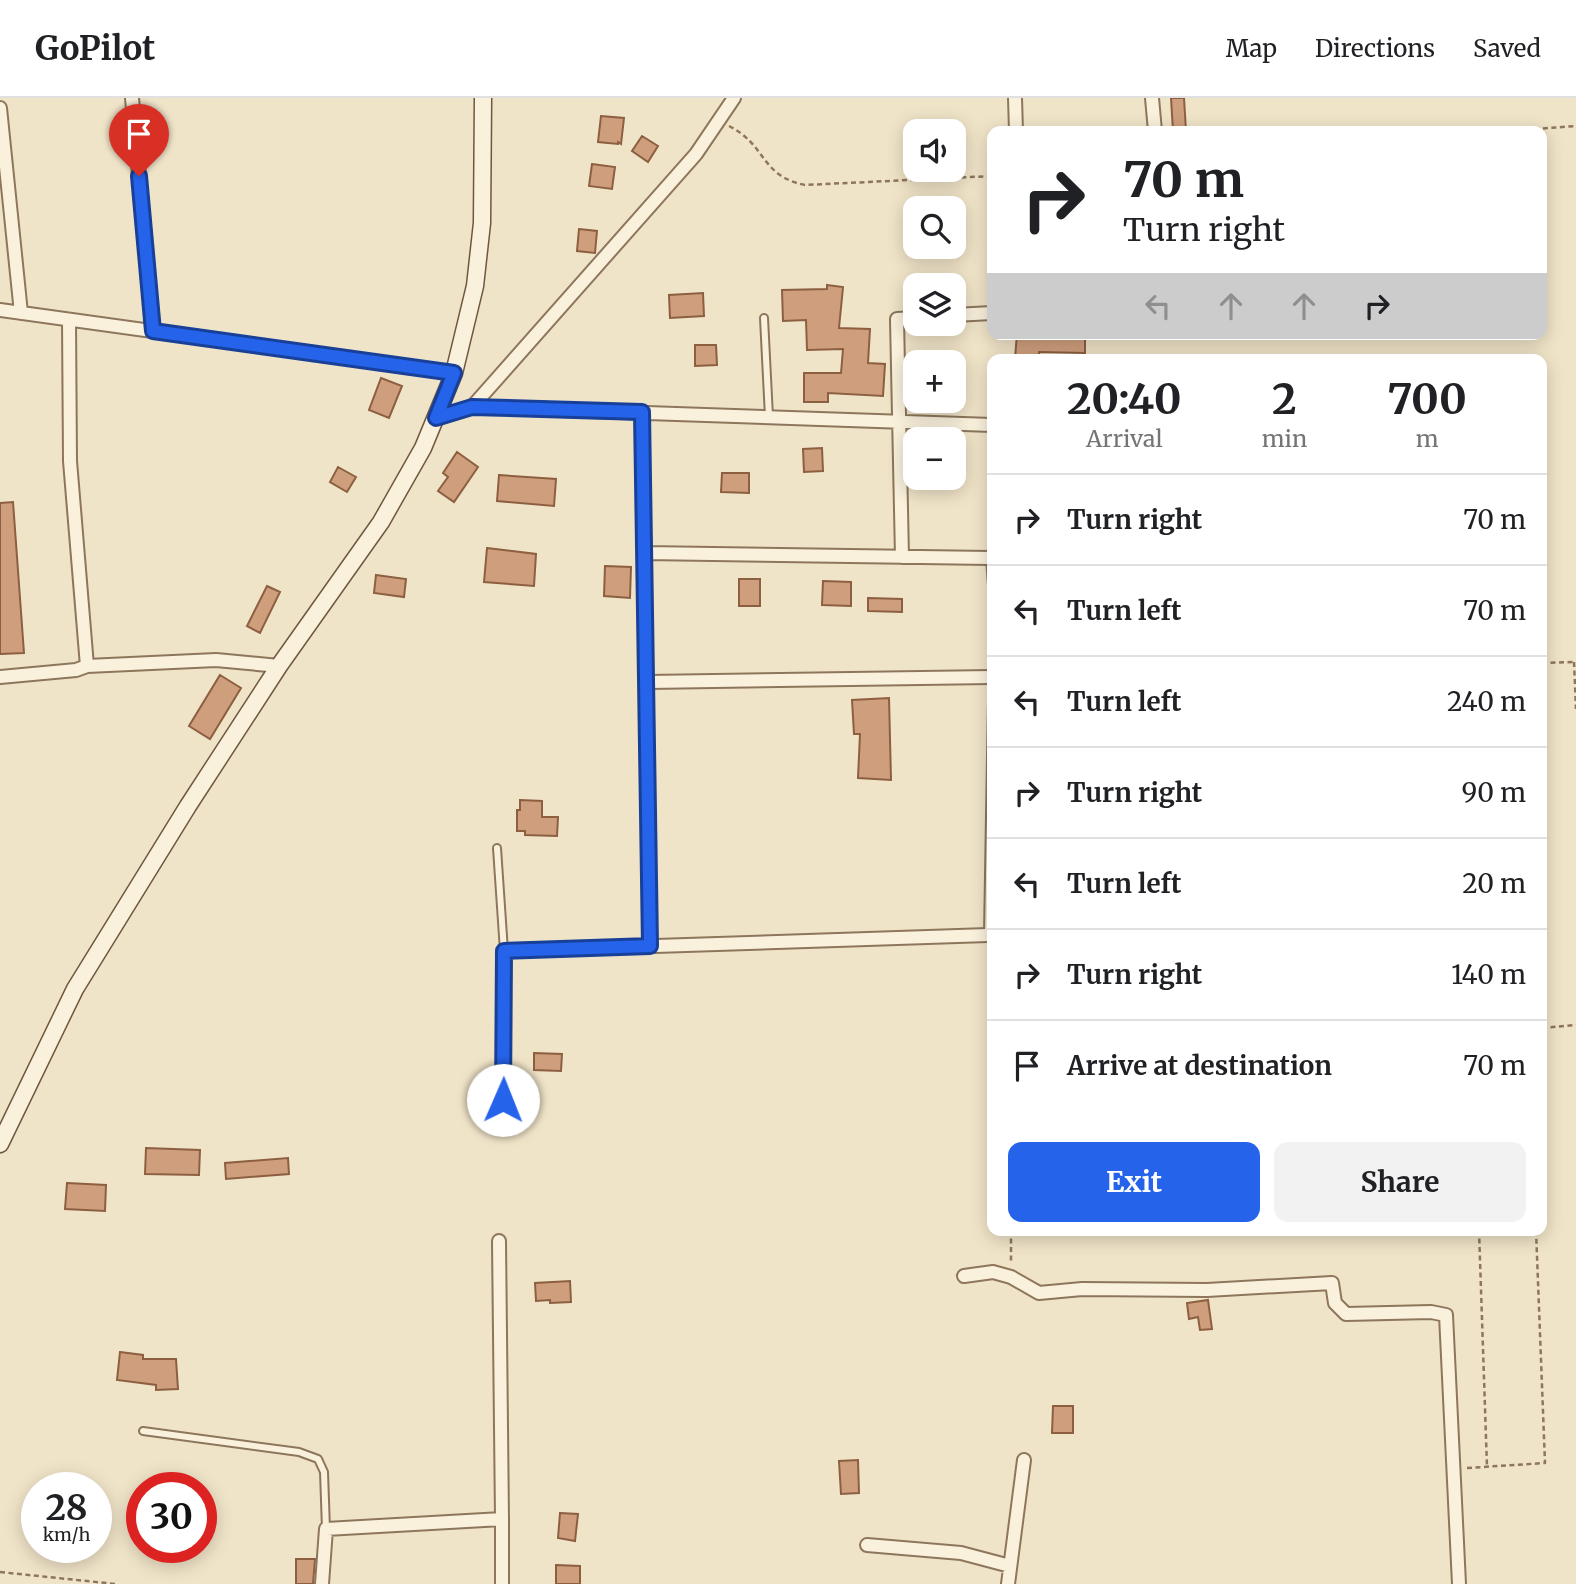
<!DOCTYPE html>
<html lang="en">
<head>
<meta charset="utf-8">
<style>
  body { margin:0; font-family:Merriweather,serif; background:#f2f2f2; color:#202124; height:100vh; display:flex; flex-direction:column; font-size:26px; white-space:nowrap }
  * { box-sizing:border-box; margin:0 }
  p { font-size:23px; color:#757577 }
  .icon { flex:none; width:38px; height:38px; fill:none; stroke:currentColor; stroke-width:2; stroke-linecap:round; stroke-linejoin:round }
  .map { position:relative; flex:1; overflow:hidden }
  .drawer { position:absolute; left:987px; top:256px; width:560px; height:882px; display:flex; flex-direction:column; background:#fff; border-radius:14px; box-shadow:0 4px 18px #0003 }
  .drawer>* { flex:none }
  .hud { position:absolute; left:987px; top:28px; width:560px; height:214px; border-radius:14px; box-shadow:0 4px 18px #0003; background:#fff; color:#202124; overflow:hidden }
  .buttons { position:absolute; left:903px; top:21px; display:grid; gap:14px }
  .buttons a { display:grid; place-items:center; width:63px; height:63px; border-radius:14px; background:#fff; box-shadow:0 4px 18px #0003; font-size:35px }
  .speed { position:absolute; left:21px; top:1374px; display:flex; gap:14px; font-size:35px; font-weight:700; text-align:center }
  .speed>* { display:grid; place-content:center; width:91px; height:91px; border-radius:50%; background:#fff; box-shadow:0 4px 18px #0003; line-height:1 }
  .speed small { font-size:18px; font-weight:400 }
  .speed .limit { border:10px solid #d22; background:#fff; color:#111 }
  .pin { position:absolute; display:grid; place-items:center; width:60px; height:60px; color:#fff; margin:-72px -30px; border-radius:50% 50% 50% 0; rotate:-45deg; box-shadow:0 0 7px #0007 }
  .pin .icon { rotate:45deg }
  .me { position:absolute; width:77px; margin:-38px; rotate:1deg; stroke-linejoin:round; filter:drop-shadow(0 0 5px #0008) }
  .turn { display:flex; align-items:center; gap:24px; height:147px; padding:0 21px; font-size:32px }
  .turn .icon { width:91px; height:91px; stroke-width:2.5 }
  .turn b { display:block; font-size:49px; line-height:60px }
  .lanes { display:flex; align-items:center; height:66px; padding:0 21px; background:#0003; justify-content:center; gap:35px; direction:ltr }
  .lanes .off { opacity:.35 }
  .eta { display:flex; justify-content:space-evenly; align-items:center; height:119px; text-align:center }
  .eta b { font-size:42px; font-weight:700; line-height:49px }
  .action { display:flex; gap:14px; margin-top:auto; padding:14px 21px }
  .action a { flex:1; height:80px; border-radius:14px; background:#2563eb; color:#fff; font-size:28px; font-weight:700; line-height:80px; text-align:center }
  .action a+a { background:#f2f2f2; color:#202124 }
  ul { padding:0; list-style:none }
  li { display:flex; align-items:center; gap:21px; height:91px; padding:0 21px; border-top:2px solid #e0e0e0 }
  li div { flex:1 }
  li b { display:block; font-size:26px }
  li em { font-style:normal }
  header { display:flex; align-items:center; gap:42px; box-sizing:border-box; height:98px; padding:0 35px; background:#fff; border-bottom:2px solid #e0e0e0 }
  header strong { font-size:33px }
  nav { display:flex; gap:38px; margin-inline-start:auto; font-size:24px }
  .map>svg:first-child { display:block }
</style>
</head>
<body>
<header>
<strong>GoPilot</strong>
<nav><a>Map</a><a>Directions</a><a>Saved</a></nav>
</header>
<div class="map">
<svg width="1576" height="1486" viewBox="0 0 1576 1486">
  <rect width="100%" height="100%" fill="#f0e4c8"/>
  <path fill="#cf9f7d" stroke="#8d5f41" stroke-width="2" d="M1171 0H1184L1186 33H1173Z
    M601 18 624 20 621 46 618 44V46L598 44Z
    M642 38 658 48 648 64 632 53Z
    M592 66 615 69 612 91 589 88Z
    M579 131 597 133 595 155 577 153Z
    M827 187 843 189 839 230 870 231 868 265 885 266 883 298 828 295V304H804V275H841L843 251 807 252 806 222 783 223 782 192 827 191Z
    M703 195 704 218 670 220 669 197Z
    M1017 236H1085V255L1039 254V261L1015 260Z
    M695 247H716L717 267 695 268Z
    M381 280 402 288 389 320 369 312Z
    M822 350 823 373 804 374 803 351Z
    M457 354 478 369 454 404 438 393 448 379 443 375Z
    M338 369 356 379 347 394 330 384Z
    M722 375H749V395L721 394Z
    M499 377 556 381 554 408 497 403Z
    M13 404 24 555 0 556V405Z
    M487 450 536 456 534 488 484 484Z
    M605 468 631 469 630 500 604 498Z
    M376 477 406 481 404 499 374 495Z
    M739 481H760V508H739Z
    M823 483 851 484V508L822 507Z
    M267 488 280 494 260 535 247 528Z
    M868 500 902 501V514L868 513Z
    M220 577 241 590 210 641 189 628Z
    M889 600 891 682 858 680 860 636H854L852 602Z
    M520 702 542 703V719H558L557 738 525 737V733H517V712H520Z
    M534 955 562 956 561 973 534 972Z
    M146 1050 200 1052 199 1077 145 1076Z
    M288 1060 289 1076 226 1081 225 1065Z
    M67 1085 106 1087 105 1113 65 1111Z
    M570 1183 571 1204 550 1205V1202L536 1203 535 1185Z
    M1208 1202 1212 1231 1200 1232 1198 1219 1189 1221 1187 1205Z
    M120 1254 143 1257V1261H176L178 1291 156 1292V1287L117 1282Z
    M1053 1308H1073V1335H1052Z
    M858 1362 859 1395 841 1396 839 1363Z
    M560 1415 578 1416 575 1443 558 1440Z
    M296 1461H315L313 1486H296Z
    M556 1467 580 1468V1486H556Z"/>
  <g fill="none" stroke-linecap="round" stroke-linejoin="round">
    <g stroke="#8d765c" stroke-width="10">
      <path id="service" d="M764 220 769 319
        M990 460 992 488
        M497 750 504 853
        M988 837 992 601
        M143 1333 299 1354 318 1361 324 1374 326 1431"/>
    </g>
    <g stroke="#8d765c" stroke-width="16">
      <path id="minor" d="M132 0 153 233
        M1015 0 1016 33
        M1152 0 1155 33
        M0 10 21 215
        M0 212 454 275
        M954 217 992 215
        M69 222 70 363 87 568
        M472 309 992 327
        M642 314 650 848
        M436 320 472 309 696 56 734 0
        M645 455 990 460
        M902 459 897 221 915 220
        M0 579 76 572 87 568 216 562 279 568
        M648 584 992 579
        M503 1002 504 853 988 837
        M964 1178 993 1174 1011 1179 1039 1195 1082 1191 1207 1192 1332 1185 1335 1205 1346 1216 1431 1214 1446 1217 1459 1486
        M502 1421V1486
        M867 1447 961 1455 1010 1468
        M322 1486 326 1431 502 1421 499 1143
        M1008 1486 1024 1362"/>
    </g>
    <g stroke="#6f573f" stroke-width="19">
      <path id="secondary" d="M0 1046 75 891 188 708 279 568 381 424 423 350 454 275 475 188 482 125 483 0"/>
    </g>
    <path stroke="#8d765c" stroke-width="2.5" stroke-dasharray="5 3.5" stroke-linecap="butt" d="M729 28C767 47 760 78 805 87L992 78
      M1509 33 1576 28
      M1574 564 1576 611
      M1542 565 1576 564
      M1542 930 1576 927
      M1011 1132V1164
      M1479 1132 1487 1369
      M1467 1370 1545 1365 1536 1132
      M0 1474 116 1486"/>
    <use href="#service" stroke="#faf1dc" stroke-width="6"/>
    <use href="#minor" stroke="#faf1dc" stroke-width="12"/>
    <use href="#secondary" stroke="#faf1dc" stroke-width="16"/>
  </g>
  <g fill="none" stroke-linecap="round" stroke-linejoin="round">
    <g stroke="#184099" stroke-width="18">
      <path id="route" d="M139 78 153 233 454 275 436 320 472 309 642 314 650 848 504 853 503 1002"/>
    </g>
    <use href="#route" stroke="#2563eb" stroke-width="12"/>
  </g>
</svg>
<div class="buttons">
<a><svg class="icon" aria-label="sound" viewBox="0 0 24 24"><path d="M4 9h4l5-4v14l-5-4H4zM17 9q2 3 0 6"/></svg></a>
<a><svg class="icon" aria-label="search" viewBox="0 0 24 24"><circle cx="10" cy="10" r="6"/><path d="M15 15l6 6"/></svg></a>
<a><svg class="icon" aria-label="layers" viewBox="0 0 24 24"><path d="M12 4l9 5-9 5-9-5zM3 14l9 5 9-5"/></svg></a>
<a>+</a>
<a>−</a>
</div>
<div class="speed"><div>28<small>km/h</small></div><div class="limit">30</div></div>
<div class="pin" style="left:139px;top:78px;background:#d93025"><svg class="icon" aria-label="arrive" viewBox="0 0 24 24"><path d="M6 21V4h12l-3 4 3 4H6"/></svg></div>
<svg class="me" style="left:503px;top:1002px" viewBox="-20 -20 40 40"><circle r="19" fill="#fff"/><path d="M0-13L10 11 0 6-10 11z" fill="#2563eb"/></svg>
<div class="hud">
<div class="turn"><svg class="icon" aria-label="right" viewBox="0 0 24 24"><path d="M7 20v-9h11M14 6l5 5-5 5"/></svg><div><b>70 m</b>Turn right</div></div>
<div class="lanes"><svg class="icon off" aria-label="left" viewBox="0 0 24 24"><path d="M17 20v-9H6M10 6l-5 5 5 5"/></svg><svg class="icon off" aria-label="ahead" viewBox="0 0 24 24"><path d="M12 20V5M6 11l6-6 6 6"/></svg><svg class="icon off" aria-label="ahead" viewBox="0 0 24 24"><path d="M12 20V5M6 11l6-6 6 6"/></svg><svg class="icon" aria-label="right" viewBox="0 0 24 24"><path d="M7 20v-9h11M14 6l5 5-5 5"/></svg></div>
</div>
<section class="drawer">
<div class="eta">
<div><b>20:40</b><p>Arrival</p></div>
<div><b>2</b><p>min</p></div>
<div><b>700</b><p>m</p></div>
</div>
<ul>
<li><svg class="icon" aria-label="right" viewBox="0 0 24 24"><path d="M7 20v-9h11M14 6l5 5-5 5"/></svg><div><b>Turn right</b></div><em>70 m</em></li>
<li><svg class="icon" aria-label="left" viewBox="0 0 24 24"><path d="M17 20v-9H6M10 6l-5 5 5 5"/></svg><div><b>Turn left</b></div><em>70 m</em></li>
<li><svg class="icon" aria-label="left" viewBox="0 0 24 24"><path d="M17 20v-9H6M10 6l-5 5 5 5"/></svg><div><b>Turn left</b></div><em>240 m</em></li>
<li><svg class="icon" aria-label="right" viewBox="0 0 24 24"><path d="M7 20v-9h11M14 6l5 5-5 5"/></svg><div><b>Turn right</b></div><em>90 m</em></li>
<li><svg class="icon" aria-label="left" viewBox="0 0 24 24"><path d="M17 20v-9H6M10 6l-5 5 5 5"/></svg><div><b>Turn left</b></div><em>20 m</em></li>
<li><svg class="icon" aria-label="right" viewBox="0 0 24 24"><path d="M7 20v-9h11M14 6l5 5-5 5"/></svg><div><b>Turn right</b></div><em>140 m</em></li>
<li><svg class="icon" aria-label="arrive" viewBox="0 0 24 24"><path d="M6 21V4h12l-3 4 3 4H6"/></svg><div><b>Arrive at destination</b></div><em>70 m</em></li>
</ul>
<div class="action"><a>Exit</a><a>Share</a></div>
</section>
</div>
</body>
</html>
